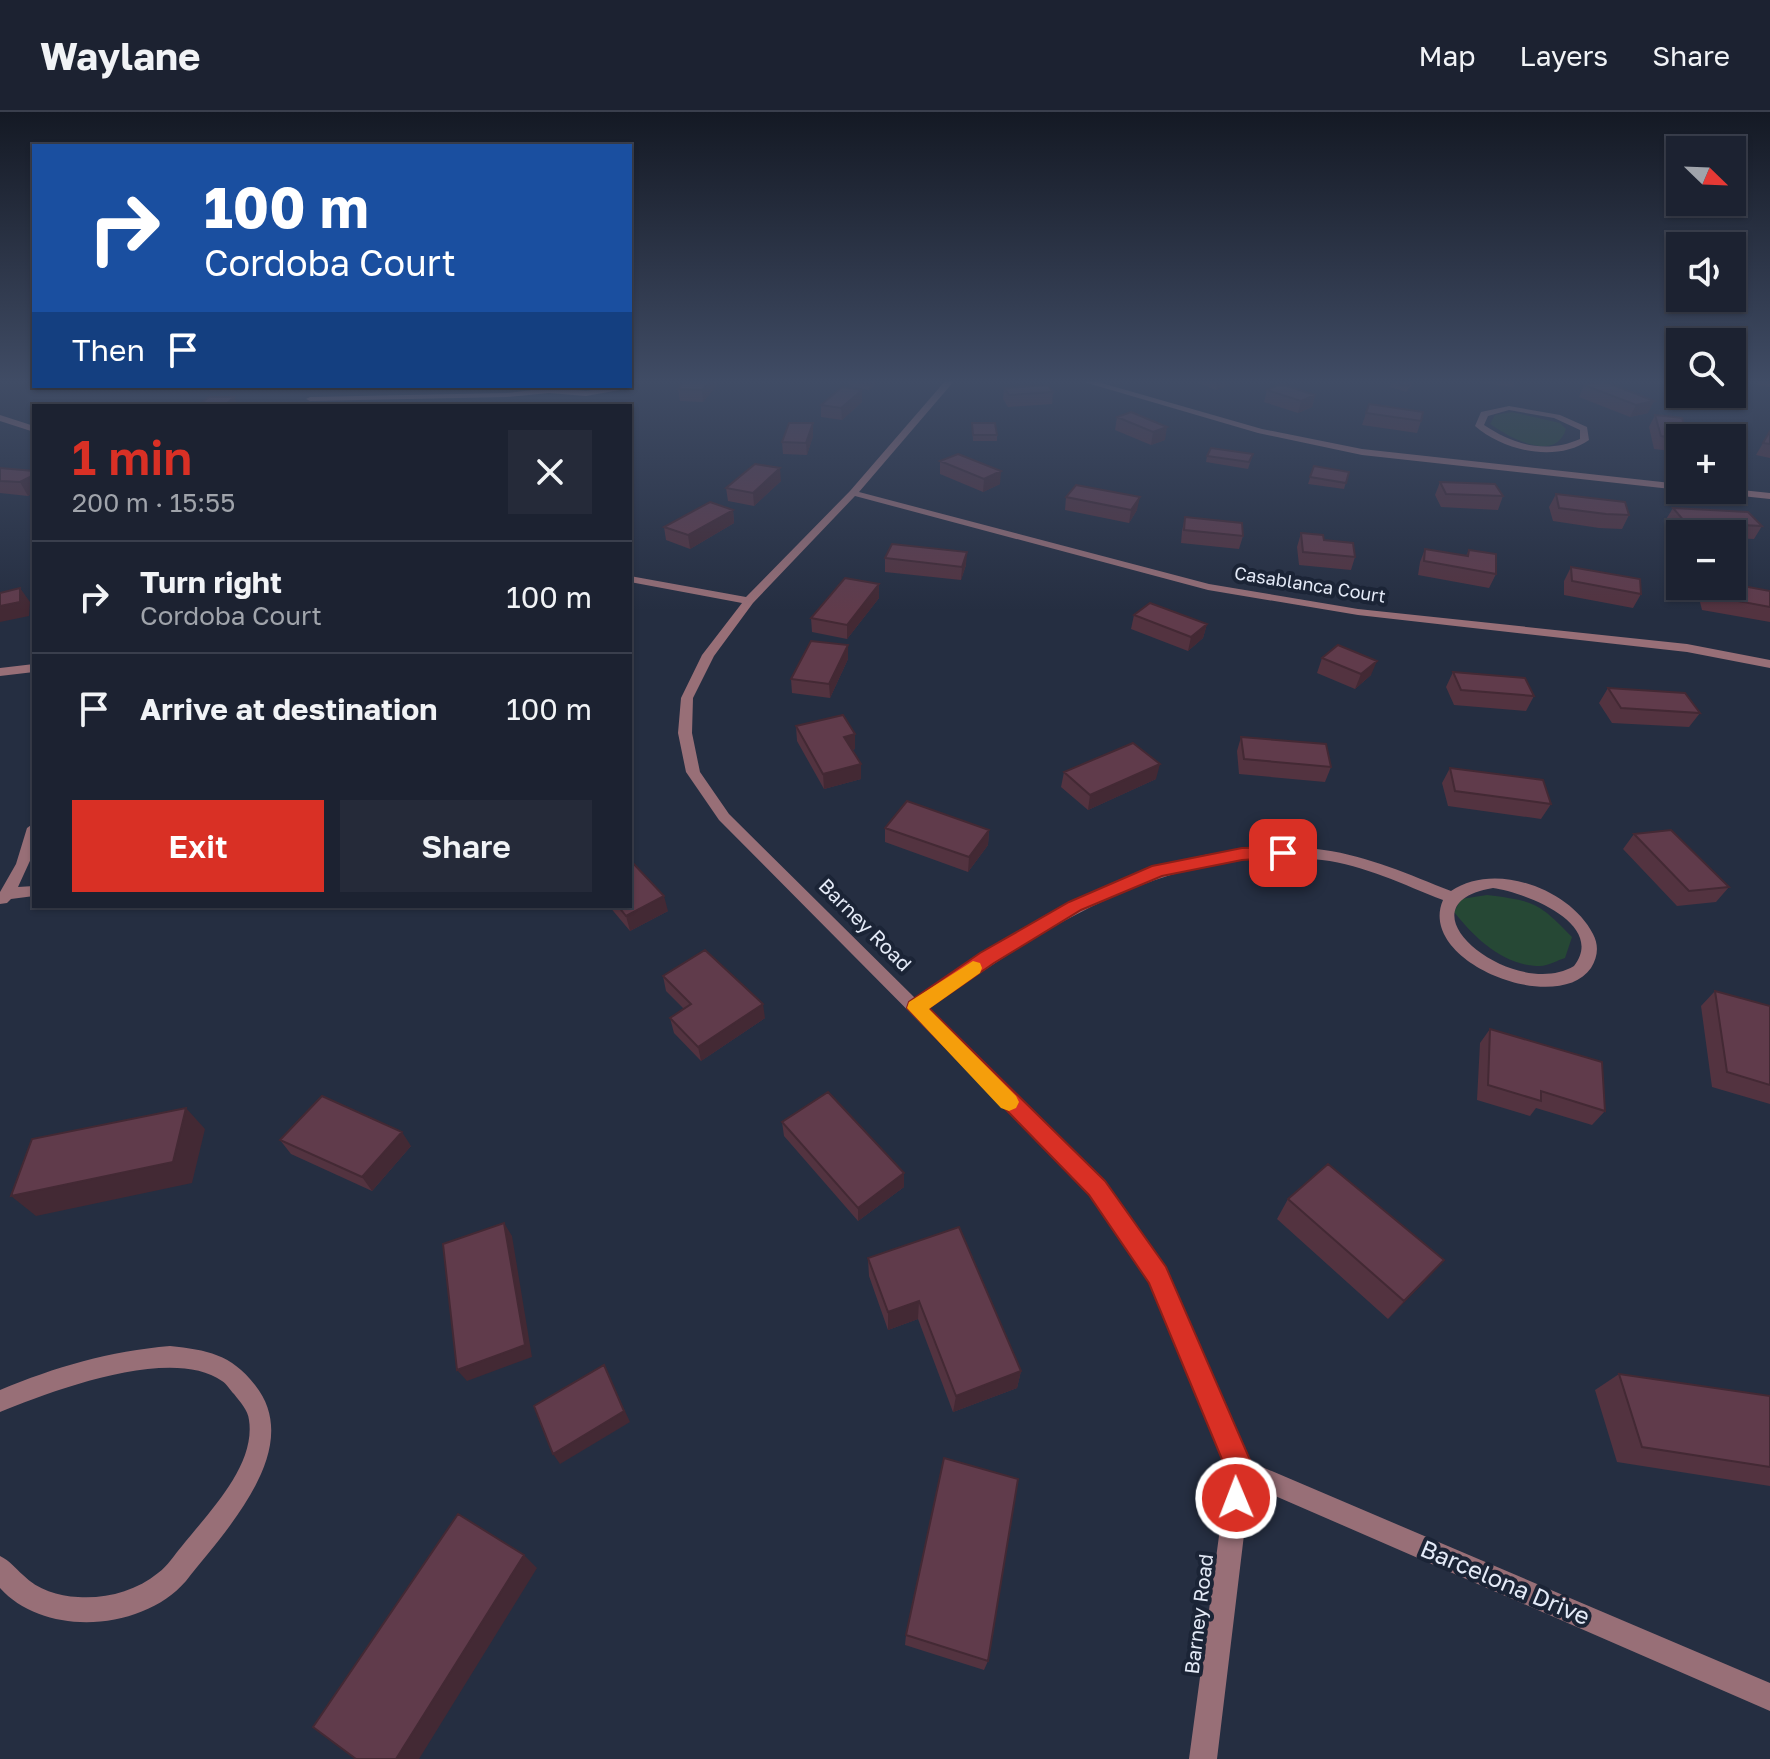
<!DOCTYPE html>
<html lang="en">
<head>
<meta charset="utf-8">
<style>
  body { margin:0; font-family:"Golos Text",sans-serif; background:#252a39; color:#f1f3f6; height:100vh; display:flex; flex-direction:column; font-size:30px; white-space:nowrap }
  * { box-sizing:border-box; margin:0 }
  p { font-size:26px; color:#a0a4ab }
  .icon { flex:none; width:44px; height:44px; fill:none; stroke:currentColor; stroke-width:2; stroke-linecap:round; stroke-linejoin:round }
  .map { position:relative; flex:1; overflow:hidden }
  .panel { position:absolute; left:32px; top:292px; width:600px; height:504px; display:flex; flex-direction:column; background:#1c2231; border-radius:0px; box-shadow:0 2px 6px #0004,0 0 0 2px #3a3f4d }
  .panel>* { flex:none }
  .banner { position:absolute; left:32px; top:32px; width:600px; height:244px; border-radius:0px; box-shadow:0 2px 6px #0004,0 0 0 2px #3a3f4d; background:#1a4fa0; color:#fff; overflow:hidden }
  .needle { width:52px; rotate:113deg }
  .tools { position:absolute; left:1666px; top:24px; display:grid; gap:16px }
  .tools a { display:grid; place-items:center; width:80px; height:80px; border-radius:0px; background:#1c2231; box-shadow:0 2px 6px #0004,0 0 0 2px #3a3f4d; font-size:40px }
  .pin { position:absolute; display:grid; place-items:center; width:68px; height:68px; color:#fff; margin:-34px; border-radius:16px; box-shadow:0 4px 12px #0006 }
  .me { position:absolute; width:88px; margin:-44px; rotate:359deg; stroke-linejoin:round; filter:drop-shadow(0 0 6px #0008) }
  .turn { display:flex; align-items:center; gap:28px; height:168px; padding:0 40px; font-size:36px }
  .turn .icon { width:104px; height:104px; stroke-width:2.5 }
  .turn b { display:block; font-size:56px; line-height:68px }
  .then { display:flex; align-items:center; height:76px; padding:0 40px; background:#0003; gap:16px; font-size:30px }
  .round { display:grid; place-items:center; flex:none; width:84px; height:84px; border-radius:0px; background:#252a39 }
  .head { display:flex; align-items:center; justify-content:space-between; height:136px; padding:0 40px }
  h1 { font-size:48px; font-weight:600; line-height:60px; color:#d93025 }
  .button { display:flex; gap:16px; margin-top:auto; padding:16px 40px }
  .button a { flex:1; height:92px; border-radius:0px; background:#d93025; color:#fff; font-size:32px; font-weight:600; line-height:92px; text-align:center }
  .button a+a { background:#252a39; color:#f1f3f6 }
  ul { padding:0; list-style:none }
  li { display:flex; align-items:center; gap:24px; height:112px; padding:0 40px; border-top:2px solid #3a3f4d }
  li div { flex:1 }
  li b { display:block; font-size:30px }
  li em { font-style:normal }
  header { display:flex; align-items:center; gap:48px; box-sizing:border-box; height:112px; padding:0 40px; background:#1c2231; border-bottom:2px solid #3a3f4d }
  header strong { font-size:38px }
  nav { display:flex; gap:44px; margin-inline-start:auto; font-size:28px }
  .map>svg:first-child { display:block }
</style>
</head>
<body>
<header>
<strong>Waylane</strong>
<nav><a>Map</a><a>Layers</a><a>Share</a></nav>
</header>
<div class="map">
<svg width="1770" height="1647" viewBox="0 0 1770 1647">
  <rect width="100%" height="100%" fill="#252e41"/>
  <path fill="#264835" d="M1512 300 1560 311 1566 317C1555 352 1509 325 1490 312L1495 303Z
    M1487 783C1535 789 1539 791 1572 825L1565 846C1558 848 1548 854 1540 854 1503 854 1475 826 1454 800L1461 787Z"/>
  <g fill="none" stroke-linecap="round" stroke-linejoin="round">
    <path fill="#986f77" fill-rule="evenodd" d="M946 268H955L859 380 1209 472 1358 497 1687 532 1770 548V556L1687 540 1358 503 1208 478 855 384 753 491 714 544 693 586 692 621 700 660 729 702 916 887C1036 805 1172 718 1324 738 1368 744 1410 763 1451 779 1495 749 1570 777 1593 822 1599 833 1598 845 1591 856 1557 905 1416 850 1443 788 1404 773 1364 753 1322 748 1170 731 1045 814 927 898L1104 1070 1165 1156 1248 1349 1770 1571V1599L1250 1373 1217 1647H1189L1228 1357 1150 1170 1090 1082 719 708 686 660 678 621 681 586 702 543 742 491 630 470V464L746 485 850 379ZM1493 776C1523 780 1607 811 1574 854 1514 890 1392 793 1493 776Z
      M1077 268H1091L1262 317 1362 337 1680 372V378L1362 343 1258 321Z
      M630 272 631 276 586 284 549 281 507 285 310 289 306 287 310 285 507 281 540 277V274L586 279Z
      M1509 294 1560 303 1587 315 1589 328C1556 351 1504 339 1475 314L1481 300ZM1509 298 1554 306 1580 318V327C1546 342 1514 333 1484 313L1488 304Z
      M0 303 34 314V320L0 309Z
      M1732 377 1770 381V387L1713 381 1708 378Z
      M34 552V560L0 564V556Z
      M34 711V740L18 775 34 774V784L11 787 7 791 0 792V780L16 752 27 716Z
      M170 1234C207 1238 231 1242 255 1273 306 1337 224 1420 186 1469 143 1519 45 1526 0 1476V1444C10 1449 15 1456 23 1463 38 1478 58 1484 78 1485 106 1487 136 1479 158 1461 168 1454 174 1443 182 1434 208 1401 256 1354 249 1308 248 1298 240 1290 234 1282 230 1278 227 1272 222 1269 172 1233 51 1279 0 1300V1278C55 1255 110 1239 170 1234Z"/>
  </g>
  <path fill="#533340" d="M879 268 869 278 849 274 848 269Z
    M1191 268H1230V273L1216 278Z
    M1413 268 1411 274 1406 280 1390 275 1392 270Z
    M1460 268H1515L1513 275Z
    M1758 268H1770V275L1757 273Z
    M1603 269 1648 301 1630 305 1579 285 1584 273Z
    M719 271 703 290 680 289 678 277Z
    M208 274H240L236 278 210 279Z
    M1004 276 1053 280 1052 292 1008 295 1003 287Z
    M862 278V290L842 308 821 305V293Z
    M1267 278 1315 283 1312 295 1298 301 1264 290Z
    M1369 292 1421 309 1417 321 1362 313Z
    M1131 300 1165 328 1151 333 1115 318 1117 305Z
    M1655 303 1680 326V340L1654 337 1649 315Z
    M972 311 997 323V329H973Z
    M1770 319V346L1756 343Z
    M813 324 807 343 783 342 782 330Z
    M1253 342 1248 357 1206 350 1207 344Z
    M940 349 1000 372 983 380 940 362Z
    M1314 354 1349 360 1344 377 1308 372Z
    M0 356 34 359V380L28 384 0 381Z
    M781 369 754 394 728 389 726 376Z
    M1440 370 1503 384 1498 398 1441 395 1435 383Z
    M1556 382 1629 403 1622 417 1599 416 1553 409 1549 395Z
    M1066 385 1137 398 1129 411 1065 398Z
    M1673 396 1762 414 1754 427 1732 426V422H1680V423H1677L1665 409Z
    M733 398 734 411 690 437 666 428 664 415Z
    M1185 405 1243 424 1239 437 1181 431 1182 419Z
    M1301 421 1324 428 1355 445 1351 458 1299 453 1297 435Z
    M1425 437 1466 444 1469 438 1496 462 1489 476 1418 463 1420 450Z
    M885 446 966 453 961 468 885 460Z
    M1571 455 1641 482 1633 496 1564 483V469Z
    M879 472V486L847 527 812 520 811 506Z
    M1703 474H1732L1770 479V510L1702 498 1698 482Z
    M1134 503 1207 512 1203 526 1188 539 1131 517Z
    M848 533V547L830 586 792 581 791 567Z
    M1322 546 1371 563 1355 577 1317 561Z
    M1453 560 1534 584 1526 599 1454 593 1446 575Z
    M1608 576 1700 601 1689 615 1612 611 1599 591Z
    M796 614 855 622V637L852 638 861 652V667L824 677 797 629Z
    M1241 625 1331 655 1325 670 1239 662 1237 639Z
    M1450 656 1551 692 1541 707 1448 694 1442 671Z
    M1064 660 1156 667 1088 698 1061 675Z
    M885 716 989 718 988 733 968 760 885 730Z
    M1634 722 1729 775 1716 790 1677 794 1623 737Z
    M609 794H630L668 799 630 819Z
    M663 864 765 906 701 949 674 921 670 906 684 897 666 879Z
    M1715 879 1770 894V992L1712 975 1701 894Z
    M1490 917 1605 999 1592 1013 1536 996 1530 1004 1477 988 1480 931Z
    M782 1010 904 1075 858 1109 784 1024Z
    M280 1028 411 1034 372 1079 291 1042Z
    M1288 1087 1444 1148 1388 1207 1277 1107Z
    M868 1146 1021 1259 1017 1276 953 1300 918 1207 888 1218 869 1164Z
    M1619 1262 1770 1284V1374L1617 1350 1595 1278Z
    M906 1523 988 1549 984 1558 905 1533Z"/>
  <path fill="#432934" d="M710 268H718L719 271 703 290 702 278Z
    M873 268H879L869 278V272Z
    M1218 268H1230V273L1216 278Z
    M862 278V290L842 308 841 296Z
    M1315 283 1312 295 1298 301 1301 289Z
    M234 285 238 294H224Z
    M1654 289 1648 301 1630 305 1636 293Z
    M813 311V324L807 343 806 331Z
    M1167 315 1165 328 1151 333 1153 320Z
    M780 356 781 369 754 394 753 381Z
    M1001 359 1000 372 983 380 984 367Z
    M34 363V380L28 384 20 370Z
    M1140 385 1137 398 1129 411 1131 398Z
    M733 398 734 411 690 437 688 423Z
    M967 440 966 453 961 468 962 455Z
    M879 472V486L847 527V513Z
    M20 476 30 490 29 504 0 510V494Z
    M1207 512 1203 526 1188 539 1191 525Z
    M848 533V547L830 586 829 572Z
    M1377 549 1371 563 1355 577 1361 562Z
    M855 622V637L844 640V625Z
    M861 652V667L824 677 823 662Z
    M1160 652 1156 667 1088 698 1090 683Z
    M989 718 988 733 968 760 969 745Z
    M664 784 668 799 630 819 626 804Z
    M763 892 765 906 701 949 698 935Z
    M186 996 205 1017 192 1071 36 1104 11 1084Z
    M402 1020 411 1034 372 1079 362 1065Z
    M904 1061V1075L858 1109V1096Z
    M504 1111 512 1124 532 1245 467 1269 457 1258Z
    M1444 1148 1427 1167 1388 1207 1404 1189Z
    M919 1189 918 1207 888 1218V1200Z
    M604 1253 630 1310 560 1352 553 1342Z
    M1021 1259 1017 1276 953 1300 956 1284Z
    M524 1443 537 1456 419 1647H396Z"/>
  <path fill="#603b4b" stroke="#432934" stroke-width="2" d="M685 268H710L702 278 678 277Z
    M1392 268H1413L1408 274 1392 270Z
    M848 269V268H873L869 272Z
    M1603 269 1654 289 1636 293 1584 273Z
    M1281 272 1315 283 1301 289 1267 278Z
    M1048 273 1053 280 1009 283 1004 276Z
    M842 275 862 278 841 296 821 293Z
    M209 285H234L224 294H198Z
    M1369 292 1423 300 1421 309 1366 301Z
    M1131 300 1167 315 1153 320 1117 305Z
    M1655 303 1682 306 1688 326 1680 327 1661 324Z
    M789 311H813L806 331 782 330Z
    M972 311H995L997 323H973Z
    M1770 319V332L1763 331Z
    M1211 336 1253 342 1249 350 1207 344Z
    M958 342 1001 359 984 367 940 349Z
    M755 352 780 356 753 381 726 376Z
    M1314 354 1349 360 1346 371 1310 365Z
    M0 356 34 359V363L20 370 0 369Z
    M1440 370 1495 372 1503 384 1446 382Z
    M1076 373 1140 385 1131 398 1066 385Z
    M1556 382 1625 390 1629 403 1606 402 1559 396Z
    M710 390 733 398 688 423 664 415Z
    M1673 396 1748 400 1762 414 1685 410Z
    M1185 405 1242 411 1243 424 1184 418Z
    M1301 421 1323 423 1324 428 1353 431 1355 445 1303 440Z
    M892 432 967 440 962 455 885 446Z
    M1425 437 1468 444 1469 438 1496 442V462L1424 449Z
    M1571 455 1640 467 1641 482 1572 469Z
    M845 466 879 472 847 513 811 506Z
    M1732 472 1770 479V495L1711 484 1708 474H1732Z
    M20 476V490L0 494V481Z
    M1150 491 1207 512 1191 525 1134 503Z
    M811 529 848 533 829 572 791 567Z
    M1338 533 1377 549 1361 562 1322 546Z
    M1453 560 1525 566 1534 584 1461 578Z
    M1608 576 1685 581 1700 601 1621 596Z
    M843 603 855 622 844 625 861 652 823 662 796 614Z
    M1241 625 1326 632 1331 655 1244 647Z
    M1133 631 1160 652 1090 683 1064 660Z
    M1450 656 1543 668 1551 692 1455 679Z
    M907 689 989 718 969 745 885 716Z
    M1671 718 1729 775 1689 779 1634 722Z
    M630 748 664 784 626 804 618 794H630Z
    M705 838 763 892 698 935 670 906 691 892 663 864Z
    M1715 879 1770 894V973L1727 960Z
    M1490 917 1602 950 1605 999 1541 979V989L1488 973Z
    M828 980 904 1061 858 1096 782 1010Z
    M322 984 402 1020 362 1065 280 1028Z
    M186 996 173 1050 11 1084 32 1027Z
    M1328 1052 1444 1148 1404 1189 1288 1087Z
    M504 1111 525 1233 457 1258 443 1132Z
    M959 1115 1021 1259 956 1284 919 1189 888 1200 868 1146Z
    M604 1253 624 1299 553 1342 534 1294Z
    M1619 1262 1770 1284V1355L1642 1335Z
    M944 1346 1018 1367 988 1549 906 1523Z
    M458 1402 524 1443 396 1647H356L313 1615Z"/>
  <linearGradient id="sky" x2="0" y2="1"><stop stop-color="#141924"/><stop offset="0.54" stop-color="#404c65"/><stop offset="1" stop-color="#404c65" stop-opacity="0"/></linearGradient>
  <rect width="1770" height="499" fill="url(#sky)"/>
  <path fill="#d93025" stroke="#8d1f18" stroke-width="2" d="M1283 735 1289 737 1292 741 1289 745 1242 748 1162 764 1081 798 994 851 929 896 1105 1069 1166 1155 1254 1357 1246 1396 1236 1400 1226 1396 1222 1386 1226 1357 1149 1171 1089 1083 907 896 909 890 980 841 1069 790 1152 754 1242 736Z"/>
  <path fill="#f59e0b" d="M973 849 980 851 982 856 980 861 929 897 1016 984 1019 990 1016 996 1009 999 1001 996 907 896 909 890Z"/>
  <g text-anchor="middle" stroke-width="8" stroke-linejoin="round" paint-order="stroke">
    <g font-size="18" fill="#e4eaf7" stroke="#1b2436">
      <text transform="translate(1310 473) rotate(9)" y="6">Casablanca Court</text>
    </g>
    <g font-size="20" fill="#e4eaf7" stroke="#1b2436">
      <text transform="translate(865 813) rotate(45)" y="7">Barney Road</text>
      <text transform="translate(1199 1502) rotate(-83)" y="7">Barney Road</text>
    </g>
    <g font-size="24" fill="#e4eaf7" stroke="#1b2436">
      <text transform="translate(1505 1471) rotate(23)" y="8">Barcelona Drive</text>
    </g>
  </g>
</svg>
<div class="tools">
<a><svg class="needle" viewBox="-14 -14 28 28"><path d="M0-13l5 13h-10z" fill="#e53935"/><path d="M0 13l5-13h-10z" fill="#a0a4ab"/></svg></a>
<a><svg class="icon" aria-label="sound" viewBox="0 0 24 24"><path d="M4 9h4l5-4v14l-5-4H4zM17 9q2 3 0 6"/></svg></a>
<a><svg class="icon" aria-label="search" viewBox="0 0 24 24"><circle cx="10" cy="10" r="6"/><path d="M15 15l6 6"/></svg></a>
<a>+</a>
<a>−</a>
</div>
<div class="pin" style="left:1283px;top:741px;background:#d93025"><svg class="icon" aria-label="arrive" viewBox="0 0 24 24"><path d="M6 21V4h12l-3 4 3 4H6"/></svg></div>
<svg class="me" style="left:1236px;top:1386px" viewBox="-20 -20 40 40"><circle r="17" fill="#d93025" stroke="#fff" stroke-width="3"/><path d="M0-11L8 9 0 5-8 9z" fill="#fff"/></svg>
<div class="banner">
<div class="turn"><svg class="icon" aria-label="right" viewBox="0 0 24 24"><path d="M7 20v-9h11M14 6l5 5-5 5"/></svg><div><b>100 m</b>Cordoba Court</div></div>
<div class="then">Then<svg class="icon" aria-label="arrive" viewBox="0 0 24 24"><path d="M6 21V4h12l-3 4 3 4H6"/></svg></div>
</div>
<section class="panel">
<div class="head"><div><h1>1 min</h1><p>200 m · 15:55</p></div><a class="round"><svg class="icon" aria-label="close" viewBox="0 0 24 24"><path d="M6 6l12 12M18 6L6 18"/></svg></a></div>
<ul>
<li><svg class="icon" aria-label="right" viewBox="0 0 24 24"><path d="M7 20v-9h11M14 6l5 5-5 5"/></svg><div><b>Turn right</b><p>Cordoba Court</p></div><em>100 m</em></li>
<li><svg class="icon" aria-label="arrive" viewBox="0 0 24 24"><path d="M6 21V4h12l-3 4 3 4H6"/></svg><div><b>Arrive at destination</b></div><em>100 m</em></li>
</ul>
<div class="button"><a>Exit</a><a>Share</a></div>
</section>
</div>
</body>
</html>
